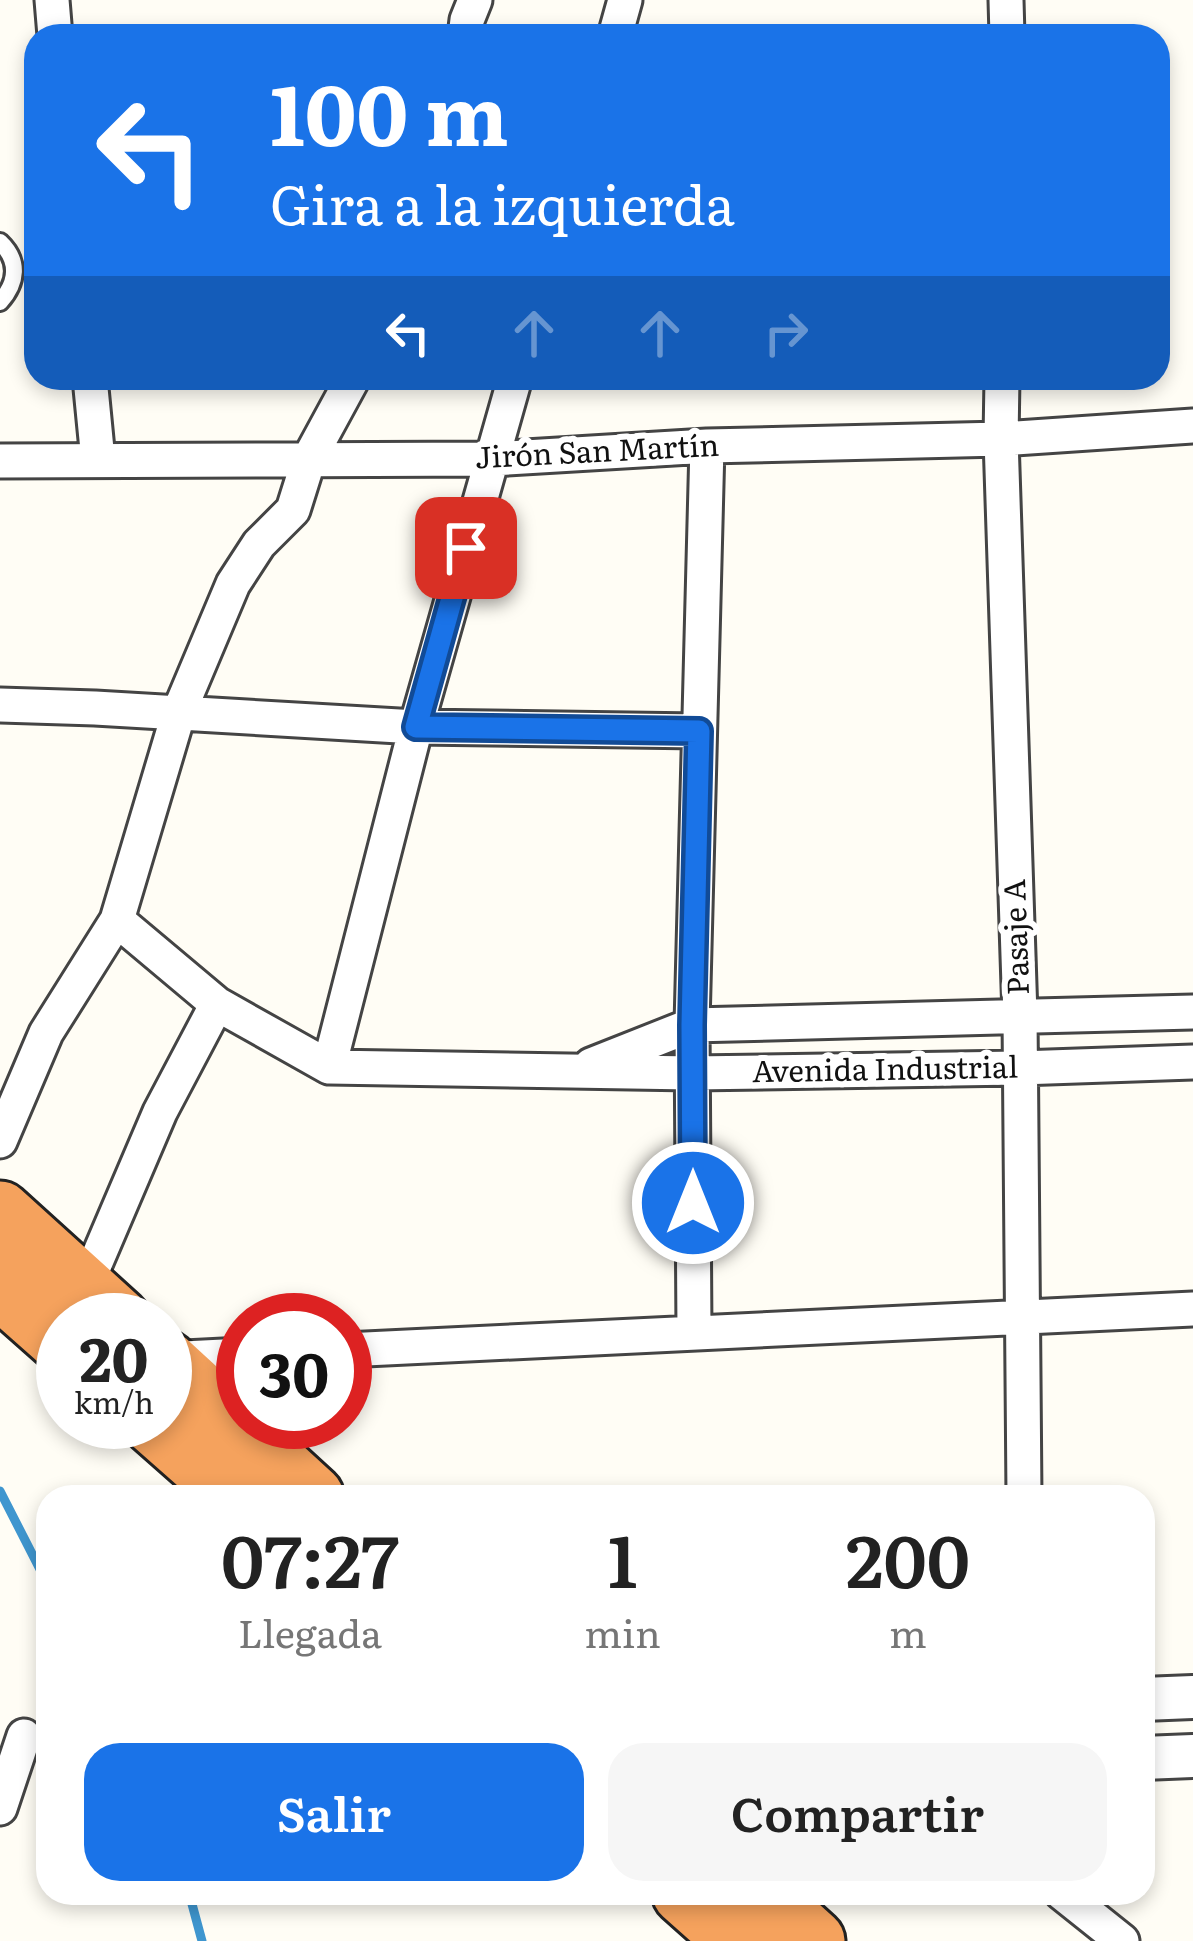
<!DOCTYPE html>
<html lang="es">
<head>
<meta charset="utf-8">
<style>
  body { margin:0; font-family:Literata,serif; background:#f6f6f6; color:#222; height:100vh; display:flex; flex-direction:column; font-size:45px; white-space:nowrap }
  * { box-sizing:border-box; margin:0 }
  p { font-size:39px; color:#767676 }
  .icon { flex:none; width:66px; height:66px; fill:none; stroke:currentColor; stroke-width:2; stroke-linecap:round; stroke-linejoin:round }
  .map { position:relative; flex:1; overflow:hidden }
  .drawer { position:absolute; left:36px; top:1485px; width:1119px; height:420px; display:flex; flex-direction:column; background:#fff; border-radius:36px; box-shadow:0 6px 18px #0003 }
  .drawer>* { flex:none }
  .banner { position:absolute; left:24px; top:24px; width:1146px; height:366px; border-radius:36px; box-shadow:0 6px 18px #0003; background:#1a73e8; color:#fff; overflow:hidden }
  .speed { position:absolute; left:36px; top:1293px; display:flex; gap:24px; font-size:60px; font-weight:700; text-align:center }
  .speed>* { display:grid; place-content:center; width:156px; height:156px; border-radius:50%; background:#fff; box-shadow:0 6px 18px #0003; line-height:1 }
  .speed small { font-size:30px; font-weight:400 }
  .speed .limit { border:18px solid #d22; background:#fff; color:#111 }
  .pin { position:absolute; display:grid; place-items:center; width:102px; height:102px; color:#fff; margin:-51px; border-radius:24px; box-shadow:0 6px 18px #0006 }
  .me { position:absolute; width:132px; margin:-66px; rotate:0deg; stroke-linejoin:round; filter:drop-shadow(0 0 9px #0008) }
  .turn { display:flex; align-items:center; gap:42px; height:252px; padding:0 48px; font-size:54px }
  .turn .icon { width:156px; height:156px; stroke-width:2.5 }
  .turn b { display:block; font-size:84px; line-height:102px }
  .lanes { display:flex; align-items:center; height:114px; padding:0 48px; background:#0003; justify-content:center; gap:60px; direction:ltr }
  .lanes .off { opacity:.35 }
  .eta { display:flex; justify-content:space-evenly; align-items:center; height:204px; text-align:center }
  .eta b { font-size:72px; font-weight:600; line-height:84px }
  .action { display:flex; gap:24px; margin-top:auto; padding:24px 48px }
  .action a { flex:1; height:138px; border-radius:36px; background:#1a73e8; color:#fff; font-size:48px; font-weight:600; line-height:138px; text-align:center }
  .action a+a { background:#f6f6f6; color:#222 }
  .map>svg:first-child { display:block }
</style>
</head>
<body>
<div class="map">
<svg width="1193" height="1941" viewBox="0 0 1193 1941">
  <rect width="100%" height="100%" fill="#fffdf5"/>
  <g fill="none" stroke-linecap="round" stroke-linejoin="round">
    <path stroke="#3f96cf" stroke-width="9" d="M0 1491 48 1585
      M189 1893 202 1941"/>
    <g stroke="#444" stroke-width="22">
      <path id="service" d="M0 242C20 261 17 283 0 302"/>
    </g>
    <g stroke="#444" stroke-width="39">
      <path id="minor" d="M52 0 55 36
        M1006 0 1007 36
        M465 36 467 20 475 0
        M615 36 625 0
        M90 378 98 460
        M1002 378 1001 439 1020 1016 1024 1497
        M0 461 492 459 707 446 1001 439 1193 426
        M0 705 95 708 416 727 699 731
        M117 920 217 1004 329 1067 692 1073 1020 1068 1193 1062
        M591 1065 692 1025 1193 1012
        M329 1067 416 727 515 378
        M0 1141 46 1033 117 920 179 712 233 584 259 544 293 510 309 459 353 378
        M84 1290 160 1112 217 1004
        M694 1333 692 1025 707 446
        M345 1350 1193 1309
        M165 1359 243 1355
        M0 1808 24 1736
        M1062 1893 1122 1941"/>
    </g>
    <g stroke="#444" stroke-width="48">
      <path id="tertiary" d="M1143 1699 1193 1697
        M1143 1758 1193 1756"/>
    </g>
    <g stroke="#222" stroke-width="69">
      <path id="motorway" d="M0 1213 118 1320
        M0 1286 63 1342
        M165 1362 312 1497
        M153 1422 238 1497
        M684 1893 738 1941
        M760 1893 813 1941"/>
    </g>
    <use href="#service" stroke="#fff" stroke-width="16"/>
    <use href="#minor" stroke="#fff" stroke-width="33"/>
    <use href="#tertiary" stroke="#fff" stroke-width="42"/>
    <use href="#motorway" stroke="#f5a25d" stroke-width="63"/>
  </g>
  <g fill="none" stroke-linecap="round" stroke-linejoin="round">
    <g stroke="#114b97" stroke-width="30">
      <path id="route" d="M466 548 416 727 699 731 692 1025 693 1203"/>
    </g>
    <use href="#route" stroke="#1a73e8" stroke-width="21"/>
  </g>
  <g text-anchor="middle" stroke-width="12" stroke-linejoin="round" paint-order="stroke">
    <g font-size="30" fill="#111" stroke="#fff">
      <text transform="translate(597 452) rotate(-3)" y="10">Jirón San Martín</text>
      <text transform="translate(1017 937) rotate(-92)" y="10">Pasaje A</text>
      <text transform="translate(885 1070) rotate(-1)" y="10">Avenida Industrial</text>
    </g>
  </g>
</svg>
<div class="speed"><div>20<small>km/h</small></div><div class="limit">30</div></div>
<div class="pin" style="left:466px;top:548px;background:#d93025"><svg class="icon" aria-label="arrive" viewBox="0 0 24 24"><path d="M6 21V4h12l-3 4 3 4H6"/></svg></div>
<svg class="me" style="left:693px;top:1203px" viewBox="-20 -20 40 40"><circle r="17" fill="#1a73e8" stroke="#fff" stroke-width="3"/><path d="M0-11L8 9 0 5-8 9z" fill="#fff"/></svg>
<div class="banner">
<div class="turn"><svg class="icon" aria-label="left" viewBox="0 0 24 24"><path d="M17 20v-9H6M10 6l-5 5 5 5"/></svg><div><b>100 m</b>Gira a la izquierda</div></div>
<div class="lanes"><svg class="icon" aria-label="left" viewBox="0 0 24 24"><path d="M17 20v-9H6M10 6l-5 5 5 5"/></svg><svg class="icon off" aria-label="ahead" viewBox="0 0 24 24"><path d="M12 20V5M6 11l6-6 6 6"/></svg><svg class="icon off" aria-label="ahead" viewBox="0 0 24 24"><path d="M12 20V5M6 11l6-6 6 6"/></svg><svg class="icon off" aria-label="right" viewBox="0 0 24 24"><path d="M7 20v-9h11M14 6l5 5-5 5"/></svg></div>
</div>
<section class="drawer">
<div class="eta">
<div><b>07:27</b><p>Llegada</p></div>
<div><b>1</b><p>min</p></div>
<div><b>200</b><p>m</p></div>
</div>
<div class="action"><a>Salir</a><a>Compartir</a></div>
</section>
</div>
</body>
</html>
